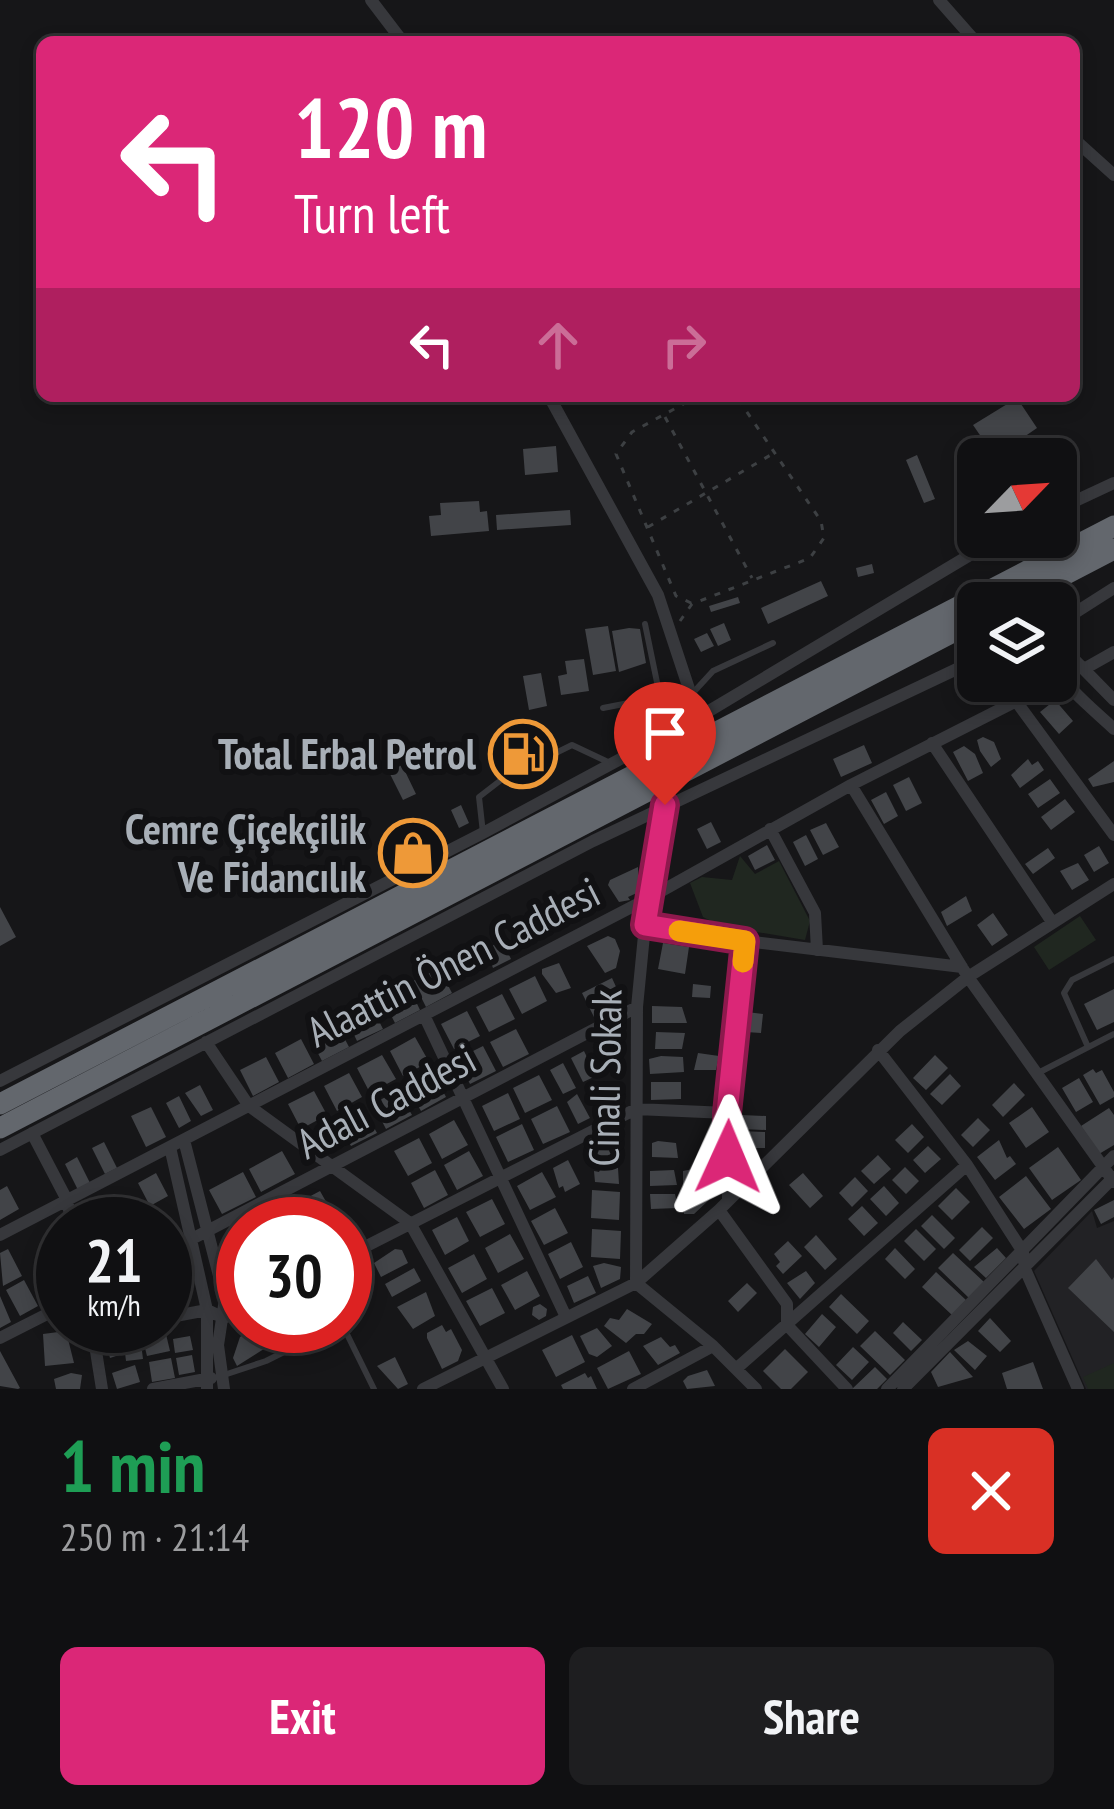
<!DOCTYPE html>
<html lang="en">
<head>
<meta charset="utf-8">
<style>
  body { margin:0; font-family:"PT Sans Narrow",sans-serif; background:#1e1e20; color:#f1f3f6; height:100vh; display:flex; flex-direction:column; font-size:45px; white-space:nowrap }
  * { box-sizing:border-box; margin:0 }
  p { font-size:39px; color:#9c9d9f }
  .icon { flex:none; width:66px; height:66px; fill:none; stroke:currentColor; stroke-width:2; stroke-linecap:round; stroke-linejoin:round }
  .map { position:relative; height:1389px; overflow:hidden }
  .sheet { display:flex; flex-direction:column; background:#101012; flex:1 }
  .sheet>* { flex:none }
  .banner { position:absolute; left:36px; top:36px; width:1044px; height:366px; border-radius:18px; box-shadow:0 6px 18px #0003,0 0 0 3px #303032; background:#db2777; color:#fff; overflow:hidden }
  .needle { width:78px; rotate:65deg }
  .controls { position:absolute; left:957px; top:438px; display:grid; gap:24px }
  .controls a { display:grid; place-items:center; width:120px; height:120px; border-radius:18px; background:#101012; box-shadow:0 6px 18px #0003,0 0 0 3px #303032; font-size:60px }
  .speed { position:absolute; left:36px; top:1197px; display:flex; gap:24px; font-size:60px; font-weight:700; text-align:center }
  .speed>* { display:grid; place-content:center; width:156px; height:156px; border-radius:50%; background:#101012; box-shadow:0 6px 18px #0003,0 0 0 3px #303032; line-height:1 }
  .speed small { font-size:30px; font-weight:400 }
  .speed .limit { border:18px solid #d22; background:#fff; color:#111 }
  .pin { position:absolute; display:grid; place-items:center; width:102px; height:102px; color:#fff; margin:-123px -51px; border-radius:50% 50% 50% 0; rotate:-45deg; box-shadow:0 0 12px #0007 }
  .pin .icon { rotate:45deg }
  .me { position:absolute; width:132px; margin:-66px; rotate:1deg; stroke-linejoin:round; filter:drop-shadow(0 0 9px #0008) }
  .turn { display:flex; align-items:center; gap:42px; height:252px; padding:0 60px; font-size:54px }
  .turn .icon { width:156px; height:156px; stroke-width:2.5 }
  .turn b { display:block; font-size:84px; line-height:102px }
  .lanes { display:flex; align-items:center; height:114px; padding:0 60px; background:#0003; justify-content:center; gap:60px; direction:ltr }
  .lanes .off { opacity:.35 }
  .round { display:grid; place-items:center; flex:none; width:126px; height:126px; border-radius:18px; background:#1e1e20 }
  .headline { display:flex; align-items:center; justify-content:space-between; height:204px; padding:0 60px }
  h1 { font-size:72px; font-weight:800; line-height:90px; color:#1e9e55 }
  .cta { display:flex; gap:24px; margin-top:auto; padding:24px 60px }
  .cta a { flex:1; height:138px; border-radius:18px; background:#db2777; color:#fff; font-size:48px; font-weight:800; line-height:138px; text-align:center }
  .cta a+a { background:#1e1e20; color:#f1f3f6 }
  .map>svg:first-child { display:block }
</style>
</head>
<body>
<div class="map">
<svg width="1114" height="1389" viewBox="0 0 1114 1389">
  <rect width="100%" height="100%" fill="#161618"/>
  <path fill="#222225" d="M1092 1211 1097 1228 1114 1221V1389H1086L1034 1271Z"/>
  <path fill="#202720" d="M740 856 755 874 779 861 810 921 805 940 721 926 703 917 690 883 702 877 732 880Z
    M1080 916 1096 940 1049 970 1034 947Z
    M1114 1363V1389H1088L1083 1377Z"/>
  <path fill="#424448" d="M1017 398 1037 428 995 457 973 425Z
    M556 446 558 472 525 475 523 449Z
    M917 455 935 499 924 503 906 460Z
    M479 501 480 512 487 511 489 531 431 536 429 516 441 515 440 503Z
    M570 510 571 525 497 530 496 515Z
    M872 564 874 573 858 577 856 568Z
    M821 581 828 596 768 624 761 608Z
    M738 597 740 603 711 612 709 606Z
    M724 623 731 640 718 646 710 629Z
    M608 626 616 671 593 675 585 629Z
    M629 628 640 629 646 663 619 672 612 631Z
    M707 633 714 646 701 652 694 639Z
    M584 659 589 691 561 695 558 676 567 674 565 661Z
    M541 673 547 706 529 710 523 676Z
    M1055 700 1073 721 1059 734 1040 712Z
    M522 720 545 763 518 777 501 745 514 739 508 727Z
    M983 737 994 742 1001 759 991 767 980 751 977 740Z
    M864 745 872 763 841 777 833 759Z
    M964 746 975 754 983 773 968 781 953 752Z
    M1028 759 1032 765 1038 761 1044 770 1020 788 1011 775Z
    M1114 761V782L1093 787 1088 779Z
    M402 765 416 794 403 800 389 772Z
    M909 777 922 803 906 811 893 785Z
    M1050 779 1060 793 1038 808 1028 794Z
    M886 792 898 816 884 824 871 800Z
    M1065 799 1075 812 1051 830 1041 817Z
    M461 805 469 823 459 828 451 810Z
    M711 822 721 842 707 849 697 829Z
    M826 823 839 847 823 855 810 830Z
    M806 835 818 859 805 866 793 842Z
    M767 845 775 860 755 870 748 856Z
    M1099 846 1109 863 1094 872 1084 855Z
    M1048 848 1055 858 1033 874 1025 864Z
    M1078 863 1089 880 1072 890 1060 871Z
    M638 867 639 892 628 897 630 900 619 902 608 885 610 880Z
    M966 896 972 911 947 926 941 912Z
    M0 907 16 937 0 946Z
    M993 913 1008 935 992 946 977 925Z
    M608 936 615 939 620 951 616 968 605 973 587 946Z
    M503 942 511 959 493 968 485 948Z
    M663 943 689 947 685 974 658 969Z
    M559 963 571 988 556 993 542 974V969Z
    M439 968 452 993 426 1007 413 981Z
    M535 976 547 1001 522 1014 509 989Z
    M612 978 617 989V1006L594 1017 582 993Z
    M693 984 711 986 710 998 692 997Z
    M408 985 420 1010 395 1023 382 998Z
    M1114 989V1022L1097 1030 1084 1004Z
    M502 994 515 1019 489 1032 476 1007Z
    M370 1003 383 1029 357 1041 345 1016Z
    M652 1006 682 1007 687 1023H652Z
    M467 1011 480 1036 454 1049 441 1024Z
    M747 1012 763 1014 761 1033 746 1032Z
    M336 1022 349 1047 322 1061 309 1036Z
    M516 1029 529 1054 503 1067 490 1042Z
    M656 1032 685 1033 682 1049H655Z
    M415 1037 429 1062 403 1076 390 1051Z
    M301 1039 314 1064 288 1078 275 1053Z
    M614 1039 621 1052 616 1059 619 1064 604 1071 593 1049Z
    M483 1046 496 1071 470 1084 457 1059Z
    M584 1051 596 1076 583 1082 571 1058Z
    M698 1053 719 1056 716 1070H694Z
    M382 1055 396 1079 370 1093 357 1068Z
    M935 1055 948 1068 926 1090 913 1078Z
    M661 1056 683 1057 684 1072 650 1074 649 1059Z
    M266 1057 279 1082 253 1096 240 1070Z
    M563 1063 576 1088 563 1094 550 1070Z
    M1093 1069 1096 1073 1102 1070 1114 1092V1097L1100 1105 1083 1075Z
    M433 1072 446 1097 421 1111 407 1086Z
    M349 1073 362 1097 337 1111 324 1086Z
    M950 1074 961 1086 942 1105 930 1094Z
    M539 1075 552 1100 525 1113 513 1088Z
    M1079 1078 1093 1102 1076 1112 1062 1088Z
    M608 1082 620 1103 600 1113 589 1092Z
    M651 1082H681V1099L651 1100Z
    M1014 1083 1025 1095 1003 1117 992 1105Z
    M200 1085 213 1110 201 1116 185 1093Z
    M398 1090 412 1115 386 1129 373 1104Z
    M314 1091 327 1115 301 1129 288 1104Z
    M508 1093 520 1119 494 1131 482 1106Z
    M577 1094 590 1118 578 1124 567 1102Z
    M179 1096 191 1121 179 1128 166 1103Z
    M557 1106 570 1132 543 1144 531 1119Z
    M151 1107 166 1137 146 1147 131 1116Z
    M1032 1107 1049 1132 1026 1148 1009 1123Z
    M363 1108 377 1133 351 1146 338 1122Z
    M1109 1108 1114 1115V1145L1099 1154 1081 1126Z
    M741 1115 766 1116V1130L740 1129Z
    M978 1118 990 1130 973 1147 961 1135Z
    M454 1120 468 1145 442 1159 429 1134Z
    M522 1124 534 1150 508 1162 496 1137Z
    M912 1124 924 1137 908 1153 895 1140Z
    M740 1131 765 1132V1148H755L754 1155H739Z
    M419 1138 432 1163 408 1176 394 1151Z
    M614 1139 620 1151 590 1163 585 1153Z
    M999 1140 1007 1158 1010 1156 1016 1164 995 1180 977 1157Z
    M658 1141 676 1143 678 1158 652 1157V1143Z
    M104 1142 117 1168 105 1174 92 1148Z
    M928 1146 941 1159 925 1173 913 1160Z
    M1058 1147 1081 1180 1052 1200 1029 1168Z
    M282 1151 295 1174 261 1192 249 1169Z
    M469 1151 483 1176 457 1190 444 1165Z
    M878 1155 891 1169 874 1184 861 1171Z
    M77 1157 90 1183 78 1190 65 1164Z
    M568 1160 580 1184 565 1192 563 1186 559 1188 553 1168Z
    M603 1164 618 1168 619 1184 595 1182 594 1171 599 1172Z
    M905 1167 919 1181 906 1194 892 1180Z
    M693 1169 710 1171V1185H683V1171Z
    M435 1170 448 1195 424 1208 411 1183Z
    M674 1170 677 1185 650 1186V1171Z
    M243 1172 256 1197 222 1214 209 1190Z
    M542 1172 556 1197 530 1210 517 1186Z
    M156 1173 168 1196 150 1206 138 1183Z
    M803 1173 823 1196 810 1208 789 1185Z
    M1026 1176 1051 1209 1024 1229 999 1197Z
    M855 1177 868 1191 852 1207 839 1193Z
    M7 1186 19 1209 0 1220V1190Z
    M884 1186 899 1203 886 1216 870 1199Z
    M956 1188 970 1202 952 1220 938 1206Z
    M592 1190 620 1192 619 1220 591 1218Z
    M320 1191 333 1214 314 1224H293L288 1208Z
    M697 1191 709 1194V1200L694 1214H684V1192Z
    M650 1194H675L678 1208 651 1209Z
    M492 1199 505 1224 480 1237 466 1212Z
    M1114 1200V1217L1101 1224 1094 1210Z
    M862 1206 878 1223 864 1236 848 1219Z
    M555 1208 568 1233 544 1245 531 1221Z
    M932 1215 955 1238 944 1249 921 1226Z
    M457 1217 469 1241 445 1255 432 1230Z
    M982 1227 993 1238 970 1261 959 1250Z
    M243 1228V1261L236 1264 223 1239Z
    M592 1229 621 1231 620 1259 591 1257Z
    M916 1229 936 1249 924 1261 904 1241Z
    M510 1234 524 1259 498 1273 485 1248Z
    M816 1235 837 1259 825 1270 804 1247Z
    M788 1241 802 1256 783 1274 776 1266 780 1262 774 1254Z
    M571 1242 583 1267 560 1279 548 1254Z
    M895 1248 915 1269 905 1279 885 1259Z
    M997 1248 1006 1258 986 1278 974 1267Z
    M8 1249 22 1276 3 1286 0 1253Z
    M395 1249 402 1250 408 1263 381 1277 374 1263Z
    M953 1253 984 1282 969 1298 938 1268Z
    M474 1254 487 1279 462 1293 448 1268Z
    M1096 1259 1112 1280 1114 1277V1332L1068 1288Z
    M604 1263 621 1267 620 1279 601 1288 593 1266Z
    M177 1265 182 1284 165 1288V1270Z
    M414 1268 421 1281 392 1297 385 1284Z
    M63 1269V1279L57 1280 58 1303 43 1304 41 1270Z
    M527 1271 540 1296 515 1310 501 1285Z
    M806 1271 815 1283 800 1299 787 1283Z
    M936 1272 966 1300 952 1315 922 1287Z
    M588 1276 596 1293 574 1303 567 1286Z
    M24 1280 38 1306 20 1316 6 1290Z
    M747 1283 757 1293 738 1312 728 1301Z
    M183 1285 188 1302 166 1309 165 1290Z
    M492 1288 505 1313 480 1326 466 1301Z
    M426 1292 435 1316 413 1329 397 1307Z
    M841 1294 869 1321 857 1334 829 1307Z
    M0 1296 11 1322 0 1328Z
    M540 1304 547 1309 546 1316 539 1320 532 1315 533 1307Z
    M627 1309 652 1324 644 1334H636L626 1343 604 1326 610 1318 619 1320Z
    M822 1314 836 1327 819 1347 805 1334Z
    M990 1318 1011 1341 1000 1352 978 1331Z
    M903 1322 922 1340 911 1351 893 1333Z
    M442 1325 446 1332 451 1329 462 1350 458 1361 442 1369 427 1338V1333Z
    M257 1326 267 1347 237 1366 233 1358 240 1337Z
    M597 1328 612 1346 597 1357 589 1354 580 1336Z
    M165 1330 170 1351 147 1356 142 1336Z
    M66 1331 74 1363 45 1366 43 1334Z
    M875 1331 905 1360 890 1375 860 1346Z
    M140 1335 143 1359 126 1361 123 1337Z
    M572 1335 585 1362 556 1377 542 1350Z
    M190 1336 193 1350 175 1353 173 1339Z
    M115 1337 119 1355 110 1358 105 1339Z
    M661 1337 670 1347 675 1345 680 1353 658 1365 643 1346Z
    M968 1341 987 1356 975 1370 954 1350Z
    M853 1347 869 1362 852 1380 836 1365Z
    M785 1349 808 1372 791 1389H781L763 1371Z
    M0 1351 20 1388 18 1389 0 1386Z
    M629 1351 641 1374 608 1389 597 1368Z
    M950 1352 973 1377 938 1387 931 1372Z
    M192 1355 195 1372 179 1375 176 1358Z
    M395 1357 408 1384 398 1389 377 1366Z
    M171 1358 175 1378 152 1382 149 1362Z
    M1033 1362 1043 1389H1007L1002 1373Z
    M135 1365 140 1382 117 1389 112 1373Z
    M875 1367 887 1379 877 1389H852Z
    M707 1370 715 1386 687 1389 683 1381 688 1376Z
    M71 1373 82 1375 80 1389H56L54 1379Z
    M585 1373 588 1378 591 1376 597 1389H563L561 1385Z"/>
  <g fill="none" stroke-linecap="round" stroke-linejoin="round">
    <path stroke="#3d4043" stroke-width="3" stroke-dasharray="6 9" stroke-linecap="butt" d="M665 417 752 578
      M648 527 774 453
      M691 603 676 596 616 454 632 432 698 396
      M680 621 692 604 810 558 824 538 821 521 736 396"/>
    <path stroke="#37383c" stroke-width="6" d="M660 697 691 695 713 671 773 643
      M603 708 660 697 645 624
      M483 833 479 797 501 780 572 745 608 762
      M1088 1047 1064 993 1072 980 1114 959
      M1038 1073 1114 1034
      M343 1326 374 1389
      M224 1375 266 1361 336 1326"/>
    <path stroke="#37383c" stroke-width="12" d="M371 0 403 42
      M939 0 976 42
      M1074 139 1114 175
      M549 396 658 595 691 695 704 714
      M1056 510 1114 483
      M1016 537 1025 556
      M1056 612C1067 632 1053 651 1059 671 1064 687 1101 716 1114 729
      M1059 623 1114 588
      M1061 646 1114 700
      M1084 669 1114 652
      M1016 701 1114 835
      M932 743 1052 922
      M851 785 968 977 1114 1182
      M665 805 645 925 637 1007 636 1283 713 1346 756 1389
      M770 829 815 913 817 950
      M645 925 745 941 962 967
      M424 1015 566 1317
      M206 1042 249 1106 410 1223 503 1389
      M878 1050 967 1165 1023 1252 1025 1269 1078 1389
      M0 1081 483 833 704 714 1000 537
      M32 1133 67 1200 72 1224
      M184 1140 225 1299 218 1345 224 1389
      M170 1147 207 1310V1389
      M0 1150 593 841 978 659
      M728 1201 727 1113 745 941
      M719 1210 787 1304V1325L847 1389
      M0 1235 649 898 851 785 1062 678
      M165 1253 637 1007
      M345 1257 636 1109 727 1113
      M165 1318 207 1310 224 1318 243 1308
      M92 1326 102 1389
      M93 1331 121 1326
      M0 1338 63 1306
      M737 1368 967 1165
      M153 1389 211 1378
      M423 1389 636 1283 719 1210 900 1031 968 977 1114 884
      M633 1389 713 1346
      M887 1389 1114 1156
      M903 1389 1114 1177"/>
    <path stroke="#63676d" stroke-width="21" d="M1010 603 1114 549
      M0 1104 1114 526
      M0 1128 978 619"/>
  </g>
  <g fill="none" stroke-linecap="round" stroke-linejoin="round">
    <g stroke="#8e194d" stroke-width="30">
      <path id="route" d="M665 805 645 925 745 941 727 1113 728 1157"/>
    </g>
    <use href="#route" stroke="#db2777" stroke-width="21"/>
    <path stroke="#f59e0b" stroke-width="21" d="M679 931 745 941 743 962"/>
  </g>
  <defs>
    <g id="fuel-ring" transform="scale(3.45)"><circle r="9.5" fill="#111113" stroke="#ee9938" stroke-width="1.5"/><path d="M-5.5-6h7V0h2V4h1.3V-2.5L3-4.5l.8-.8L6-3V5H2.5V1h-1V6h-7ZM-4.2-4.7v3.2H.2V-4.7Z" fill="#ee9938"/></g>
    <g id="shop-ring" transform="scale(3.45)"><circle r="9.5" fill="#111113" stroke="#ee9938" stroke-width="1.5"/><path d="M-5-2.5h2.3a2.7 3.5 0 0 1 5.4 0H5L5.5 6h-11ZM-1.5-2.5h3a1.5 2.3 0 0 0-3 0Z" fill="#ee9938"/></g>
  </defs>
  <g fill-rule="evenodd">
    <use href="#fuel-ring" x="523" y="754"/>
    <use href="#shop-ring" x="413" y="853"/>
  </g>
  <g text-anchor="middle" stroke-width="12" stroke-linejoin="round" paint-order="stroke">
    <g font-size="42" font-weight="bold" fill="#a8afb7" stroke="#111113" text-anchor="end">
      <text x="476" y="769">Total Erbal Petrol</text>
      <text x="366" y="844">Cemre Çiçekçilik<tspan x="366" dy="48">Ve Fidancılık</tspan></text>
    </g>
    <g font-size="42" fill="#a8afb7" stroke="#111113">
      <text transform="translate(453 962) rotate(-27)" y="15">Alaattin Önen Caddesi</text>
      <text transform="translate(605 1078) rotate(-89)" y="15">Cinali Sokak</text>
      <text transform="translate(386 1101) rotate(-28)" y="15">Adalı Caddesi</text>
    </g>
  </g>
</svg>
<div class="controls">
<a><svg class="needle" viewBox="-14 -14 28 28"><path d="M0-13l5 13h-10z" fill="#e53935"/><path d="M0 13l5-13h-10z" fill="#9c9d9f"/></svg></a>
<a><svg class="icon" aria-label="layers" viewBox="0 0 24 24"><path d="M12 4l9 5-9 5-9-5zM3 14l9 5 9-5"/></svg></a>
</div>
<div class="speed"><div>21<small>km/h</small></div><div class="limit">30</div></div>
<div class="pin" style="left:665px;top:805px;background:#d93025"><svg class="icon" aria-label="arrive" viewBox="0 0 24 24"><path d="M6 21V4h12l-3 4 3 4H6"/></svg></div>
<svg class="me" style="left:728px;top:1157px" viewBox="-20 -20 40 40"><path d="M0-17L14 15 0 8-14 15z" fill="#db2777" stroke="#fff" stroke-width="4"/></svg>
<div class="banner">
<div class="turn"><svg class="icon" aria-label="left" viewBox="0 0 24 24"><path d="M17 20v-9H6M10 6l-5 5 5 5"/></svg><div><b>120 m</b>Turn left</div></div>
<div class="lanes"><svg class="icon" aria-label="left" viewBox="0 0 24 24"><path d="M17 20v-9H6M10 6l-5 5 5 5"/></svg><svg class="icon off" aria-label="ahead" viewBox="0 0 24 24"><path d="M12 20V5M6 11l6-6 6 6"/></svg><svg class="icon off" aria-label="right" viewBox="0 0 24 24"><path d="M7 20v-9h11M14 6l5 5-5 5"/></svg></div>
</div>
</div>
<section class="sheet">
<div class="headline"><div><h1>1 min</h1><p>250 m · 21:14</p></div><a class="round" style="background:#d93025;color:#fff"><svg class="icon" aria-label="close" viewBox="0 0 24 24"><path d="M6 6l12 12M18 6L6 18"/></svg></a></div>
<div class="cta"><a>Exit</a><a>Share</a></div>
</section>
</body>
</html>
